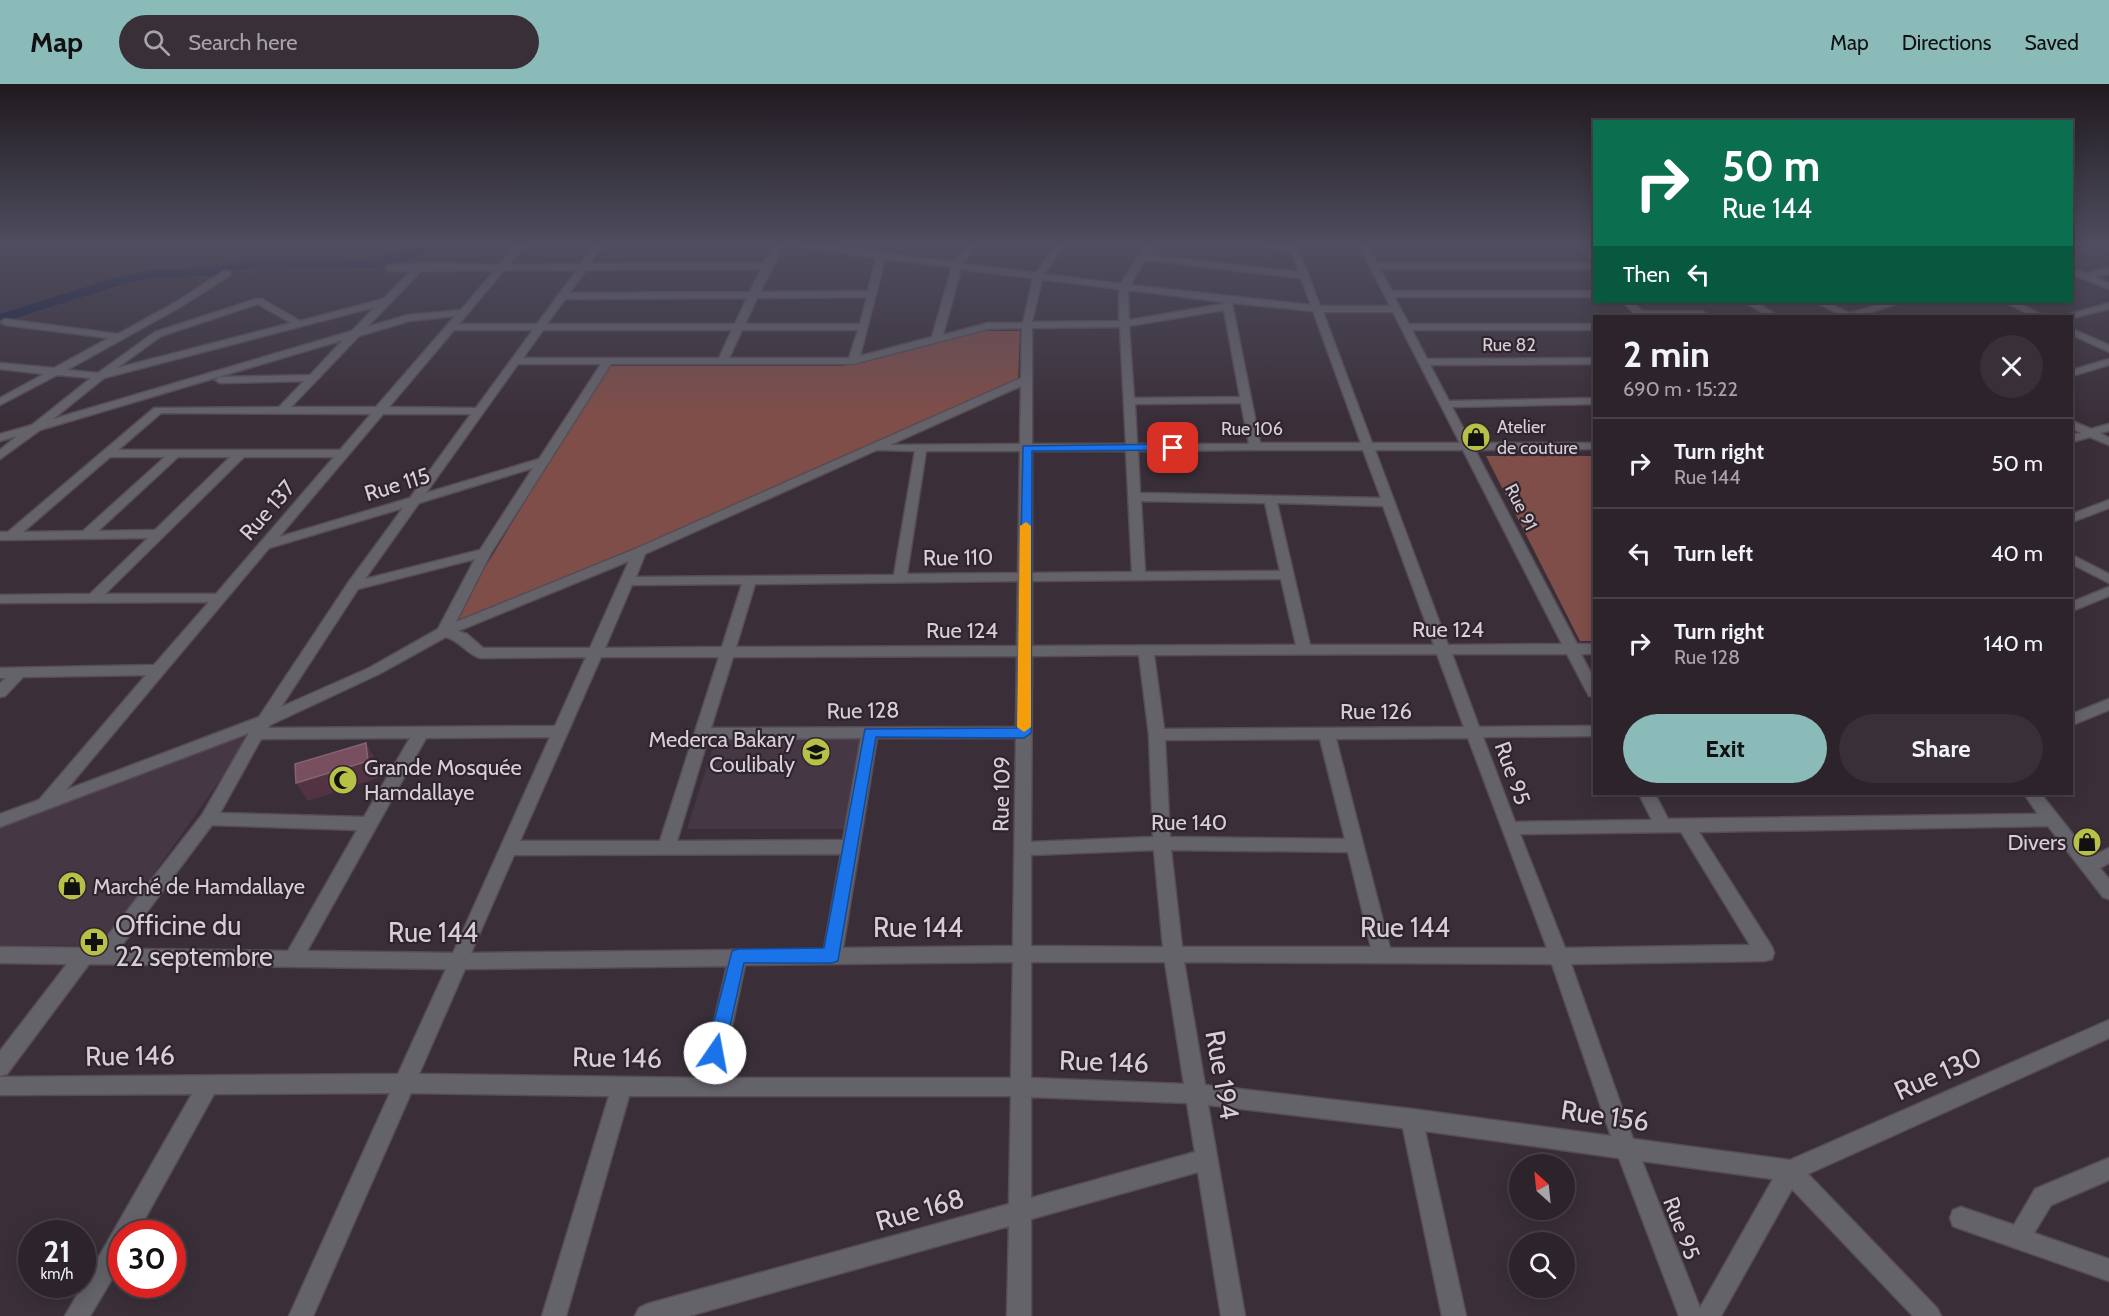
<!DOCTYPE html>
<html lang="en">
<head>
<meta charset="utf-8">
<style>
  body { margin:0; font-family:Cabin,sans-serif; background:#382f37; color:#f1f3f6; height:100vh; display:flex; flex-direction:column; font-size:22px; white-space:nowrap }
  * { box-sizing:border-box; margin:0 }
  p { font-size:20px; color:#a6a4a9 }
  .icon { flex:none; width:33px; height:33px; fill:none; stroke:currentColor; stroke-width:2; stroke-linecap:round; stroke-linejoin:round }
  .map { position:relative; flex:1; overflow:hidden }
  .side { position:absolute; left:1593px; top:231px; width:480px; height:480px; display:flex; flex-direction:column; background:#2c232b; border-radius:0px; box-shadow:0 3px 15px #0003,0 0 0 2px #484047 }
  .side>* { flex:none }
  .hud { position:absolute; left:1593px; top:36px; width:480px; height:183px; border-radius:0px; box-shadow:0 3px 15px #0003,0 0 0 2px #484047; background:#0b6e4f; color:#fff; overflow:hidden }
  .needle { width:39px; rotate:333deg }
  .tools { position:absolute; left:1509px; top:1070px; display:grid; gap:12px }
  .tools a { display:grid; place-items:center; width:66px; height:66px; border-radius:50%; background:#2c232b; box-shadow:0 3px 15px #0003,0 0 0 2px #484047; font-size:30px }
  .speed { position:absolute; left:18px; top:1136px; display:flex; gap:12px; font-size:30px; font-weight:700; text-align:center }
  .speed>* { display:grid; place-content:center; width:78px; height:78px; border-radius:50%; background:#2c232b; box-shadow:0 3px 15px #0003,0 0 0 2px #484047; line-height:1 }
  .speed small { font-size:15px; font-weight:400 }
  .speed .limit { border:9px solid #d22; background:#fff; color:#111 }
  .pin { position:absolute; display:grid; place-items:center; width:51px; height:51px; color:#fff; margin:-26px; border-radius:12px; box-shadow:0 3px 9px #0006 }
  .me { position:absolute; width:66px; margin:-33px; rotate:12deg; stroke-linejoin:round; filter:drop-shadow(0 0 4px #0008) }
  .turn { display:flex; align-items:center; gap:21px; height:126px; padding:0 30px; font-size:27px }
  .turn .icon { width:78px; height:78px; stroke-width:2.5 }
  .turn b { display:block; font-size:42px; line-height:51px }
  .then { display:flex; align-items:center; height:57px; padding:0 30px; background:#0003; gap:12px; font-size:22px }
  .round { display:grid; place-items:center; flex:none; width:63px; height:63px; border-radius:32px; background:#382f37 }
  .summary { display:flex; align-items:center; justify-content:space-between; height:102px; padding:0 30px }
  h1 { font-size:36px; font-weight:700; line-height:45px }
  .primary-button { display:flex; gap:12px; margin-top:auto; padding:12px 30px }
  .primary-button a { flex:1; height:69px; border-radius:36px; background:#8bbbb9; color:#111; font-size:24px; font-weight:700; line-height:69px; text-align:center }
  .primary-button a+a { background:#382f37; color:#f1f3f6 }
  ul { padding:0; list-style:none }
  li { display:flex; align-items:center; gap:18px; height:90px; padding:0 30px; border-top:2px solid #484047 }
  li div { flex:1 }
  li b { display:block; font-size:22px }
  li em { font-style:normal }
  header { display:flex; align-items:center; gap:36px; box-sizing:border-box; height:84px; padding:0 30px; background:#8bbbb9; color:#111 }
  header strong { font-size:28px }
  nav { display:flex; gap:33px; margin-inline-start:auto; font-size:21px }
  .search { width:420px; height:54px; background:#382f37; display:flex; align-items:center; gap:15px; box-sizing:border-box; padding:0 21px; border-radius:33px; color:#a6a4a9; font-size:22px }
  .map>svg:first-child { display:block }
</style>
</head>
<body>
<header>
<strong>Map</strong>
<div class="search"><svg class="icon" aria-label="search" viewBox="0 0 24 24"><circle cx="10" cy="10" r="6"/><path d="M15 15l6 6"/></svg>Search here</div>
<nav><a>Map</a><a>Directions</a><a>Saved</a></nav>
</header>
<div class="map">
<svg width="2109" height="1232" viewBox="0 0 2109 1232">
  <rect width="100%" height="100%" fill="#3a2f39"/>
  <path fill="#463745" d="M245 649 237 672 103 861 0 862V744Z
    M716 654H864L847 745H687Z"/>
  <path fill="#804e49" d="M985 247H1020L1018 297 750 418 461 535 455 533 607 282H843Z
    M1486 372H1594V557H1580Z"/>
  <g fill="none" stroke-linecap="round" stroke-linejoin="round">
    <path fill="#151e42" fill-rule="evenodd" d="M420 161H439L413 174 372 184 259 182 209 192 152 194 117 202 0 239V230L108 196 152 186 209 184 259 174 372 176Z"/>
    <g stroke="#564c55" stroke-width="3">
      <path id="minor" d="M516 161H525L509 181 581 180 594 161H603L590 180 764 179 775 161H784L760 208 868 207 876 174 794 161H821L955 178 968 161H977L963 180 1036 189 1056 161H1065L1044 190 1121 200 1145 161H1154L1148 171 1299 188 1291 167 1263 161H1297L1320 222H1390L1359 161H1368L1377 179H1593L1580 161H1589L1594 171V185H1380L1392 207H1594V213H1394L1409 240H1594V246H1412L1427 275 1594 274V280L1430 281 1449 317 1594 314V320L1452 323 1471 359H1594V365L1475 366 1577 560H1594V570H1581L1594 595V613L1589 612 1567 570H1452L1479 643 1594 642V652L1483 653 1515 738 1652 736 1639 710H1655L1668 735 2038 730 2024 710H2041L2091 773 2109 764V779L2100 784 2109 795V815L2103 813 2048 742 1699 748 1772 863 1774 869 1772 875 1765 877 1571 880 1633 1055 1790 1076 2109 936V954L1808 1090 1937 1224 1941 1232H1913L1792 1105 1721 1232H1679L1619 1074 1425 1047 1466 1232H1442L1403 1044 1208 1021 1245 1232H1221L1198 1088 1031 1135V1232H1007L1009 1142 689 1232H635L639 1224 647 1220 1009 1120 1011 1012H629L566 1232H542L609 1012 411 1009 313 1232H289L390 1009 214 1010 137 1149H122V1178L90 1232H65L192 1010 0 1011V993L398 990 446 885 89 880 7 990 0 992V967L67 880 0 879V863L98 864 202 731 249 649 0 743V730L39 716 146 591 23 593 5 612 0 613V599L6 594H0V584L154 581 209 518 0 519V511L90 510 148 454 0 456V448H8L154 324 279 323 304 297 220 299 215 296 220 293 310 291 343 256 40 346 0 375V366L17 352 0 357V350L32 341 91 294 57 291 0 321V314L44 290 0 285V279L54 284 109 254 5 241 0 238 5 235 118 250 176 218 224 187H230V191L182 222 67 286 98 289 155 248 256 215H262L300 237 383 215 411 187H390L386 184 387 182 420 179 499 181ZM885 175 952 183 932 253 860 272ZM1145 176 1301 194 1311 221 1130 201ZM761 185 750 208 569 209 586 186ZM961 185 1033 194 1023 239H988L943 251ZM495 186 461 226 408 231 367 243 421 187ZM504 186H577L537 240H459ZM1042 195 1119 205V237L1032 238ZM1128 206 1223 218V220L1129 236ZM867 213 860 240H745L757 214ZM747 214 735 240H547L565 215ZM1232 219 1313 227 1361 359H1260ZM258 220 291 239 117 284 161 252ZM375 223 352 247 53 335 104 294ZM1224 226 1240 313 1134 314 1129 242ZM1323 228H1393L1460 359H1372ZM455 232 376 323H291L359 252 409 237ZM1120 243 1126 360H1032V244ZM1022 244 1021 294 635 465 456 538 491 469 611 280H853L988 245ZM454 246H533L476 324 389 323ZM543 246H732L719 274H523ZM742 246H858L849 274H729ZM518 280H601L539 375 426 409ZM1021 302 1020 360 890 361ZM1241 319 1249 360H1137L1135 320ZM161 329 371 330 340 366H118ZM383 330H471L410 414 279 453ZM877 366 915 367 894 491 636 493 645 470ZM1255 366H1363L1381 414 1140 409 1138 367ZM1375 366H1463L1562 560 1448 561ZM926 367H1020L1018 489 907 490ZM1032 367H1126L1132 488 1032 489ZM110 373H165L83 447 23 448ZM178 373H230L155 446 98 447ZM244 373H334L216 510H105ZM533 384 480 466 365 495 419 419ZM1141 417 1265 419 1280 487 1145 488ZM1277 419 1383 422 1434 561H1310ZM403 424 348 499 259 633 66 706 269 464ZM475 475 438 545 369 584 281 623 358 505ZM629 477 590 564H483L467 550 458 547ZM1281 495 1296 561 1032 562V497ZM1018 497 1017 562 736 563 755 500ZM742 500 722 563 605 564 632 501ZM446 553C460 557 467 570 480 574L586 573 555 642 268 644 270 641 379 590ZM1437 570 1464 643 1164 645 1154 571ZM1139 571 1149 651 1153 753 1031 758 1032 572ZM1017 572 1016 643 711 644 733 573ZM601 573H719L660 757H520ZM550 653 453 869 307 867 426 654ZM410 654 364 733 220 729 261 655ZM861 654 843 756 677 757 708 655ZM877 654H1016L1013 862 843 864ZM1468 654 1547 864H1390L1336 655ZM1320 655 1345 755 1170 753 1165 656ZM212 741 357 746 288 867 119 865ZM1681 748 1750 861 1565 864 1520 750ZM1154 766 1163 863 1031 862V771ZM1171 766 1348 768 1371 863H1182ZM841 770 824 865 471 869 514 771ZM1013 878 1011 994H721L745 881ZM1031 878H1165L1184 1000 1031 994ZM1184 878 1552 880 1611 1052 1412 1025 1205 1001ZM727 882 701 994 419 990 465 885ZM1031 1013 1187 1019 1195 1068 1031 1114ZM1642 1077 1773 1095 1700 1224Z
        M2072 161H2079L2072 165Z
        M2072 184 2086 190 2109 184V190L2095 193 2109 199V205L2072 190Z
        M1623 218H1633L1642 227H1702L1707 230 1704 232H1636Z
        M1744 218H1755L1779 232H1768Z
        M1815 218H1826L1850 229 1889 218H1903L1859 232H1842Z
        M2004 218H2016L2045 232H2033Z
        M2109 219V225L2072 234 2063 232Z
        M2072 245 2109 261V268L2072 251Z
        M2109 275V281L2072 292V286Z
        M2072 337 2091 345 2109 340V347L2100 349 2109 354V361L2090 353 2072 358V351L2081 349 2072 344Z
        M2109 416V424L2072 438V430Z
        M2072 471 2109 490V499L2072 480Z
        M2109 503V512L2072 527V518Z
        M2109 615V626L2072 641V630Z
        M2109 1074V1096L2051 1121 2034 1149 2109 1175V1197L1961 1145 1953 1142 1950 1134 1953 1126 1961 1123 2014 1141 2035 1105Z"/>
    </g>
    <use href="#minor" fill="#65636a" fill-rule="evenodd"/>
  </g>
  <path fill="#533341" d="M366 659 376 677 378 694 308 717 296 699Z"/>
  <path fill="#774f5e" stroke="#866371" stroke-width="1.5" d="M366 659 368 677 296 699 295 680Z"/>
  <linearGradient id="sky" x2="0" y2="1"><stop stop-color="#201a1f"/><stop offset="0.48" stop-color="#4f4d5f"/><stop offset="1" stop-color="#4f4d5f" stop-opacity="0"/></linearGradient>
  <rect width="2109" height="334" fill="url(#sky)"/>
  <path fill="#1a73e8" stroke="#114b97" stroke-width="1.5" d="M1173 360 1176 361V366L1032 367 1031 649 1024 654 876 653 838 877 832 879H744L724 969 722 975 715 978 709 975 706 969 732 867 738 865 824 864 865 645 1017 644 1023 362Z"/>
  <path fill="#f59e0b" d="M1026 438 1031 442V643L1024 648 1017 643 1020 442Z"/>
  <defs>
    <g id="shop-disc" transform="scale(1.5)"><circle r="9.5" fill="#b8c147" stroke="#30252f"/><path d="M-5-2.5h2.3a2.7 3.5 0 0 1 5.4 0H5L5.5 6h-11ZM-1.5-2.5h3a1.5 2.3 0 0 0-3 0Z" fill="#111"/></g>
    <g id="school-disc" transform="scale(1.5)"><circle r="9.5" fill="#b8c147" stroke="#30252f"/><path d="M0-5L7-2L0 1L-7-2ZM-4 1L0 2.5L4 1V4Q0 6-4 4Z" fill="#111"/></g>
    <g id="mosque-disc" transform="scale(1.5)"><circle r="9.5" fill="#b8c147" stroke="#30252f"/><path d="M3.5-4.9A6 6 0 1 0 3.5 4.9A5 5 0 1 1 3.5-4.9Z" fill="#111"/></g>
    <g id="pharmacy-disc" transform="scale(1.5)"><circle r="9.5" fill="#b8c147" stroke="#30252f"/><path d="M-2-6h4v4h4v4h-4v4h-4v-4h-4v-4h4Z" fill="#111"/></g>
  </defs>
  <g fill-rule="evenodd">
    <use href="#shop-disc" x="1476" y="353"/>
    <use href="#school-disc" x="816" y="668"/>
    <use href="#mosque-disc" x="343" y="696"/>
    <use href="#shop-disc" x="2087" y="758"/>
    <use href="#shop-disc" x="72" y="802"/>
    <use href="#pharmacy-disc" x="94" y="858"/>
  </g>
  <g text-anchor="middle" stroke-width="4.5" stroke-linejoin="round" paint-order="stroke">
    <g font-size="18" fill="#d6cfd5" stroke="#30252f">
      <text x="1509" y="267">Rue 82</text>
      <text x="1252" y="351">Rue 106</text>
      <text transform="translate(1521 423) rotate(63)" y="6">Rue 91</text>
    </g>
    <g font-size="18" fill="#d6cfd5" stroke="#30252f" text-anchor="start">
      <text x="1497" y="349">Atelier<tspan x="1497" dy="21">de couture</tspan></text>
    </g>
    <g font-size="22" fill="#d6cfd5" stroke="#30252f">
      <text transform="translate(397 400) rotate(-17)" y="8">Rue 115</text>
      <text transform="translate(267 426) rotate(-49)" y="8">Rue 137</text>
      <text transform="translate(958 473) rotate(-1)" y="8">Rue 110</text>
      <text x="1448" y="553">Rue 124</text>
      <text x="962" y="554">Rue 124</text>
      <text transform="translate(863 626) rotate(-1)" y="8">Rue 128</text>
      <text x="1376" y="635">Rue 126</text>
      <text transform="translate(1513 689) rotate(70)" y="8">Rue 95</text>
      <text transform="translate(1001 710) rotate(-89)" y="8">Rue 109</text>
      <text x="1189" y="746">Rue 140</text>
      <text transform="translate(1682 1144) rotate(69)" y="8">Rue 95</text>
    </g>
    <g font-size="22" fill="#d6cfd5" stroke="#30252f" text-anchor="end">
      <text x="795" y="663">Mederca Bakary<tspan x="795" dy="25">Coulibaly</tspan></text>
      <text x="364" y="691" text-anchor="start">Grande Mosquée<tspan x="364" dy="25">Hamdallaye</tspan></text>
      <text x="2066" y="766">Divers</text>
      <text x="93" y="810" text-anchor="start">Marché de Hamdallaye</text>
    </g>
    <g font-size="27" fill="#d6cfd5" stroke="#30252f" text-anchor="start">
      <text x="115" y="851">Officine du<tspan x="115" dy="31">22 septembre</tspan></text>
    </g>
    <g font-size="27" fill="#d6cfd5" stroke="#30252f">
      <text x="918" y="853">Rue 144</text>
      <text x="1405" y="853">Rue 144</text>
      <text x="433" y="858">Rue 144</text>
      <text transform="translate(130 972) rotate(-1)" y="9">Rue 146</text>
      <text transform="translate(617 974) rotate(1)" y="9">Rue 146</text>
      <text transform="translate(1104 978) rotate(2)" y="9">Rue 146</text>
      <text transform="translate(1938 990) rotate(-24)" y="9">Rue 130</text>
      <text transform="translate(1222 991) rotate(80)" y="9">Rue 194</text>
      <text transform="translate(1605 1032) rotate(8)" y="9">Rue 156</text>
      <text transform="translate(920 1126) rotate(-16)" y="9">Rue 168</text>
    </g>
  </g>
</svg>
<div class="tools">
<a><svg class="needle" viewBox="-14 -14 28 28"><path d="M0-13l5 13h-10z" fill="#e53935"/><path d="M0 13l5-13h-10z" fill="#a6a4a9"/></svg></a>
<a><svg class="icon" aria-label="search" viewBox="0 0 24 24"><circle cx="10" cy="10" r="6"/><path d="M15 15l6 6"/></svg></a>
</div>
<div class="speed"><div>21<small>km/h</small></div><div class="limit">30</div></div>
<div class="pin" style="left:1173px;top:364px;background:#d93025"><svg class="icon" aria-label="arrive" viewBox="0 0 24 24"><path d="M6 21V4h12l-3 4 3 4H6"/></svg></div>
<svg class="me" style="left:715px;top:969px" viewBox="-20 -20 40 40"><circle r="19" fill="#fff"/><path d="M0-13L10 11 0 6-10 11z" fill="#1a73e8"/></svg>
<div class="hud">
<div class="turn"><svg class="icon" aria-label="right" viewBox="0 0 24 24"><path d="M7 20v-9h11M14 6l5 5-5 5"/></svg><div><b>50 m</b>Rue 144</div></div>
<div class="then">Then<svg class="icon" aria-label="left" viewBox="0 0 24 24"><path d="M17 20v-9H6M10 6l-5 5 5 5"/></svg></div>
</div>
<section class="side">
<div class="summary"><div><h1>2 min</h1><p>690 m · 15:22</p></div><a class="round"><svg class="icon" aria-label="close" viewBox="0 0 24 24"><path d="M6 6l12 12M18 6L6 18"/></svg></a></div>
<ul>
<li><svg class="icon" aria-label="right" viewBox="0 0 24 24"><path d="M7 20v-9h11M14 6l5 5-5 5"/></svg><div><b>Turn right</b><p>Rue 144</p></div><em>50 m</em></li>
<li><svg class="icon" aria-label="left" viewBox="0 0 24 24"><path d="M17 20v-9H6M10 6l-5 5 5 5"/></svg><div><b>Turn left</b></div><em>40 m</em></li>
<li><svg class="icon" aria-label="right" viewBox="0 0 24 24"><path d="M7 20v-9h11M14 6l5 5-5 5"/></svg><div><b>Turn right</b><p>Rue 128</p></div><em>140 m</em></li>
</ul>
<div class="primary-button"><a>Exit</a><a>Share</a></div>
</section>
</div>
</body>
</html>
